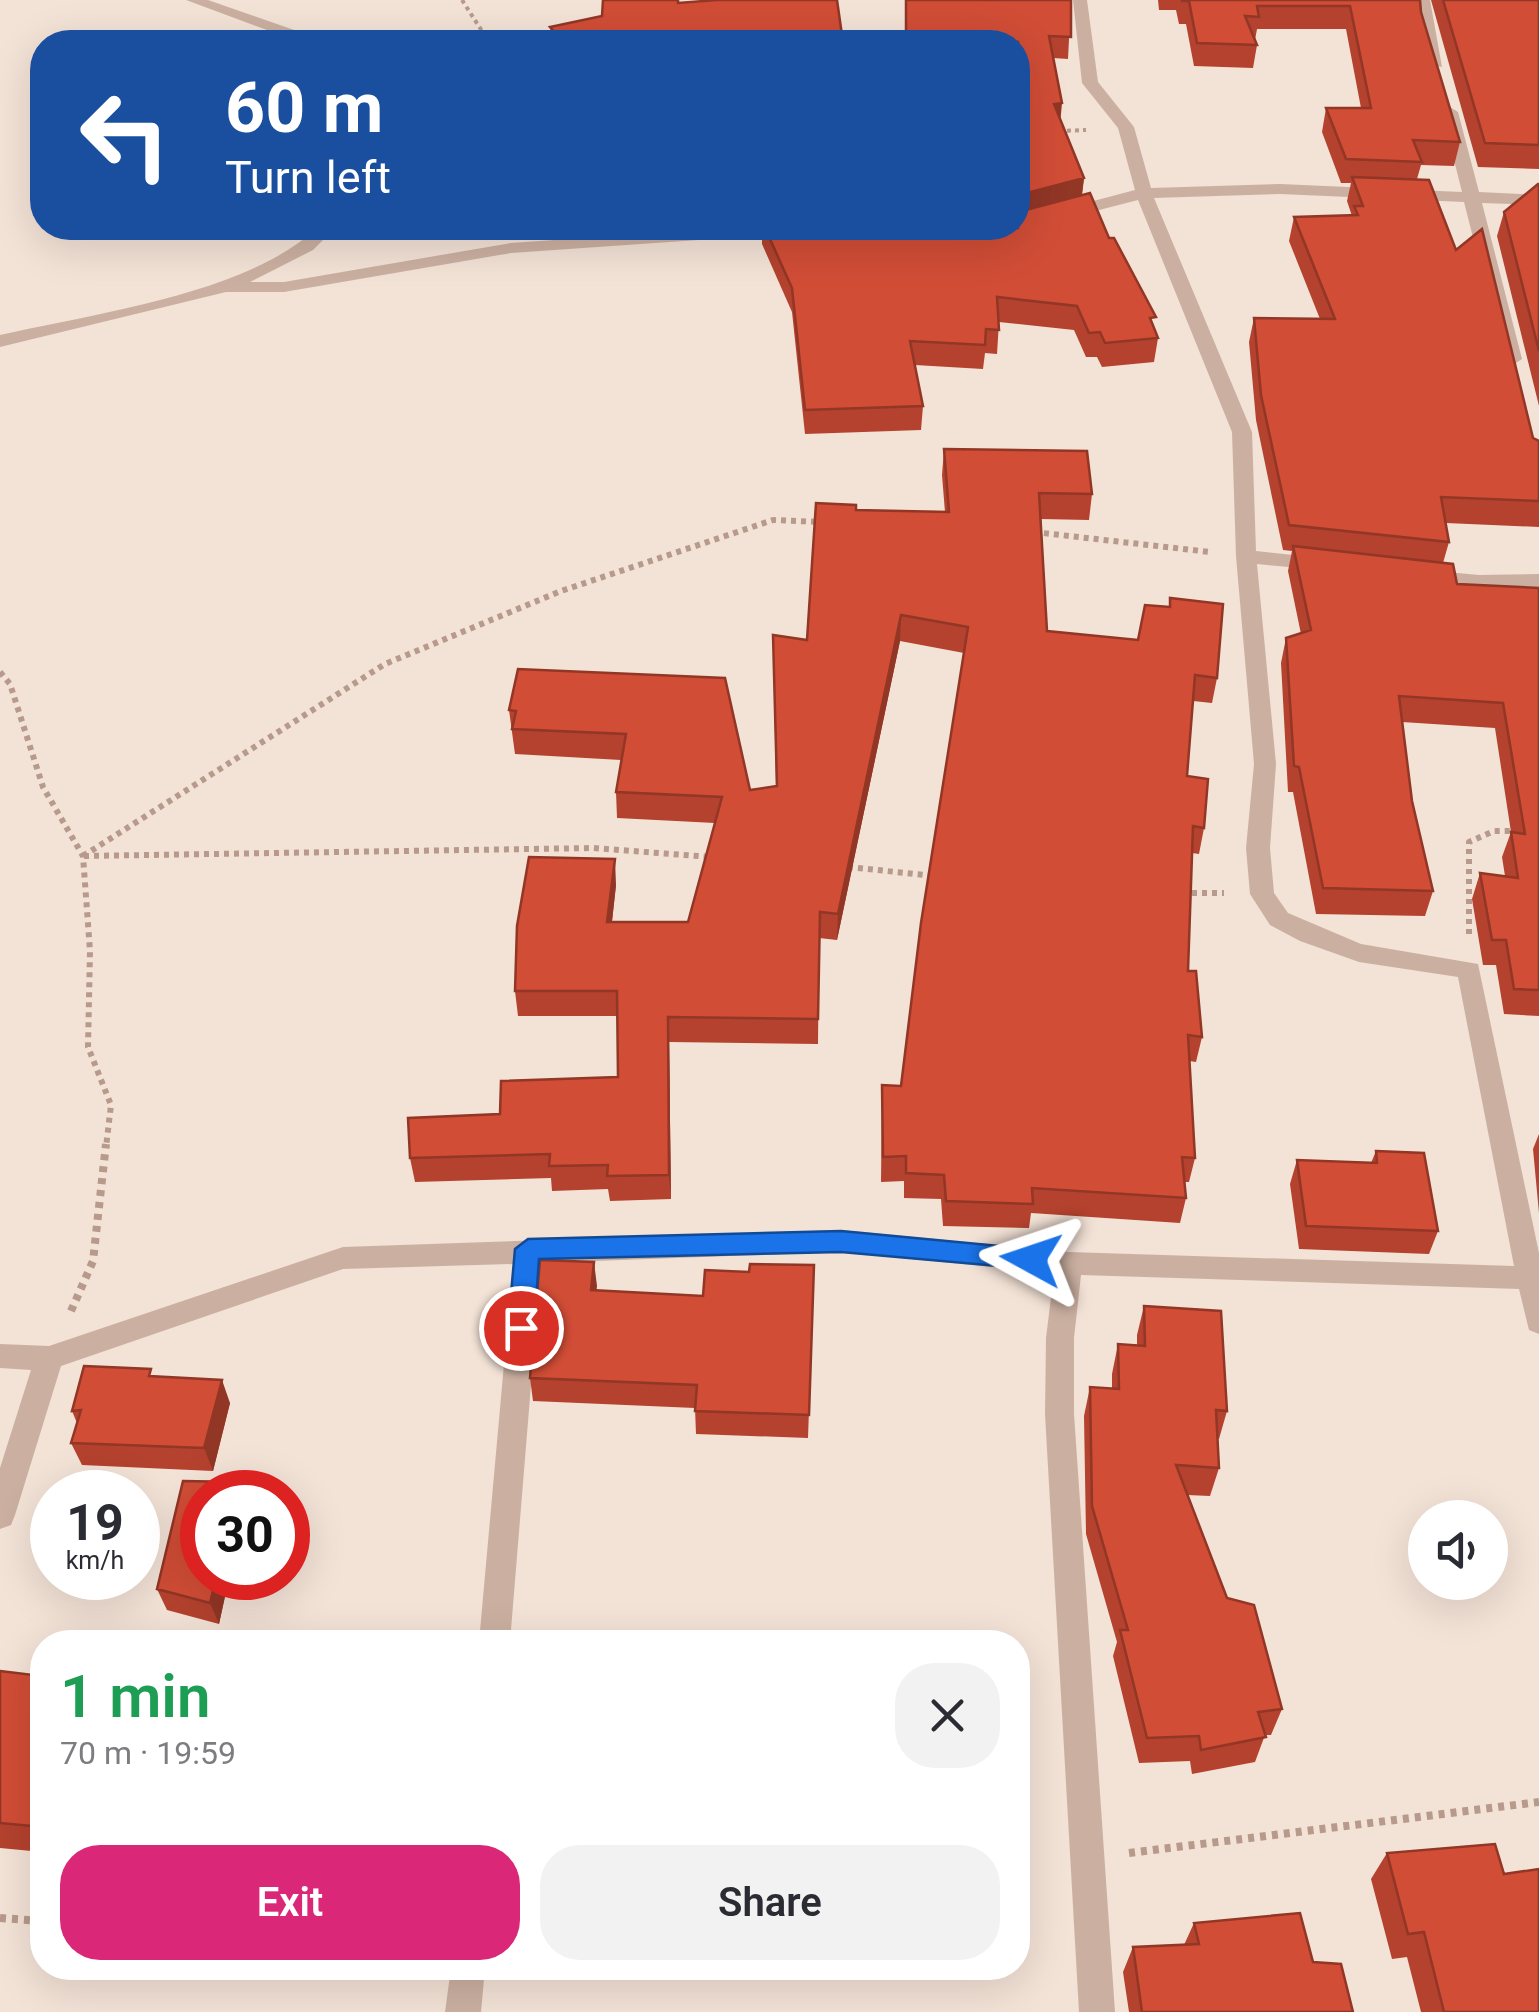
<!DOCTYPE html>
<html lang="en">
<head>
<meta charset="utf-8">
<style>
  body { margin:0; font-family:Roboto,sans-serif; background:#f2f2f3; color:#2b2b33; height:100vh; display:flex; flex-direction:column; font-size:38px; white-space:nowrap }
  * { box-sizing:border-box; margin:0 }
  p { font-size:32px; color:#7c7c81 }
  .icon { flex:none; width:55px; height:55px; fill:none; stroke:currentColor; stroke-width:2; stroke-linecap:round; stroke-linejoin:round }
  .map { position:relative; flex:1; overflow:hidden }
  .panel { position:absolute; left:30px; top:1630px; width:1000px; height:350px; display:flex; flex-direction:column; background:#fff; border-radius:40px; box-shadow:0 10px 40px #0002 }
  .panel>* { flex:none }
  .banner { position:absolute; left:30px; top:30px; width:1000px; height:210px; border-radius:40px; box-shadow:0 10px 40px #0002; background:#1a4fa0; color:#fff; overflow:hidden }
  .tools { position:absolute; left:1408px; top:1500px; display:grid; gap:20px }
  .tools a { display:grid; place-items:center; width:100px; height:100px; border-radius:50%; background:#fff; box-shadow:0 10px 40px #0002; font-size:50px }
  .speed { position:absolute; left:30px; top:1470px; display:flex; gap:20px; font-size:50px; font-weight:700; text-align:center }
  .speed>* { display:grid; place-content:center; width:130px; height:130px; border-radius:50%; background:#fff; box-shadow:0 10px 40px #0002; line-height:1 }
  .speed small { font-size:25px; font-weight:400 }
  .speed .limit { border:15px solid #d22; background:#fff; color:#111 }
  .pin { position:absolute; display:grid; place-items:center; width:85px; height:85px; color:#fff; margin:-42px; border:5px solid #fff; border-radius:50%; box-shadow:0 2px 10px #0007 }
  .me { position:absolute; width:110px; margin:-55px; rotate:275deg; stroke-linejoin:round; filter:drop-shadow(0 0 8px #0008) }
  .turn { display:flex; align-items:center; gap:35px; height:210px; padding:0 30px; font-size:45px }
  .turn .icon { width:130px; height:130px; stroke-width:2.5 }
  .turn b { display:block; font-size:70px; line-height:85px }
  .round { display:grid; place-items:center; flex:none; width:105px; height:105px; border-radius:40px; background:#f2f2f3 }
  .headline { display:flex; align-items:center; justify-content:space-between; height:170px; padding:0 30px }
  h1 { font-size:60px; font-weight:600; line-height:75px; color:#1e9e55 }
  .button { display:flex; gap:20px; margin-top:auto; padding:20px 30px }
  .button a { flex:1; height:115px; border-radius:40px; background:#db2777; color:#fff; font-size:40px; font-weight:600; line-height:115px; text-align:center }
  .button a+a { background:#f2f2f3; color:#2b2b33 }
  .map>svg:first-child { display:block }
</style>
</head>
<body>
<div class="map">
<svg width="1539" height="2012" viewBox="0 0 1539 2012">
  <rect width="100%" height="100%" fill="#f3e2d6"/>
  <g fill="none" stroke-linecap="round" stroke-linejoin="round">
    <path stroke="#b79a8b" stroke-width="4" stroke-dasharray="4 4" stroke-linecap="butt" d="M462 0 489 42
      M1059 131 1086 130"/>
    <path stroke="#b79a8b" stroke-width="6" stroke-dasharray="5 5" stroke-linecap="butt" d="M1034 532 1210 552
      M0 672 10 684 43 787 83 856 90 951 88 1047 111 1105 106 1147
      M83 856 385 664 561 591 773 520 821 522
      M84 856 593 848 711 857
      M848 867 935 876
      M1182 893H1224
      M1469 934V842L1494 831H1517"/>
    <path stroke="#b79a8b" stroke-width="8" stroke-dasharray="6 6" stroke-linecap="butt" d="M71 1311 93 1261 106 1144
      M1129 1853 1539 1802
      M0 1918 42 1921"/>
    <path fill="#cbb0a1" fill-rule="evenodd" d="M186 0H208L297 31 304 42H289L286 37Z
      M1073 0H1087L1098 82 1134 127 1151 188 1280 184 1462 192 1442 112 1450 107 1458 112 1479 192 1539 195V205L1482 203 1522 359 1513 365 1504 359 1464 202 1280 194 1154 198 1252 432 1256 551 1320 558 1330 564 1320 570 1257 564 1276 764 1270 848 1274 893 1288 913 1361 944 1478 964 1539 1253V1334L1529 1330 1519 1289 1081 1275 1074 1338V1414L1115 2012H1079L1045 1414 1046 1338 1054 1273 841 1252 541 1263 510 1642H479L513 1264 343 1269 61 1366 15 1515 11 1525 0 1529V1468L31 1370 0 1368V1344L49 1346 343 1247 841 1230 1069 1252 1514 1266 1458 977 1359 962 1300 941 1270 925 1250 894 1246 848 1254 764 1236 556 1232 432 1138 200 1018 231 1010 228H1018V221L1135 190 1118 128 1082 83Z
      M1416 0H1430L1442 67 1428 64Z
      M317 228H335L313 250 250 282H284L511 243 713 229 794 230 803 235 794 240 713 239 511 253 284 292H226L0 347V335C95 313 246 294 317 228Z
      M1425 570 1479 575 1539 574V588L1479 589 1418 581V571Z
      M451 1968H485L481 2012H445Z"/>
  </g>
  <path fill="#b4422e" d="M905 0H1071L1068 59 1053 58 1060 120 1084 178 1082 196 1109 238 1158 338 1154 362 1102 367 1097 357H1086L1074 330 999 322 997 354 985 353 983 369 915 365 923 406 921 430 805 434 792 312 762 244V228H1018V42H905Z
    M1158 0H1420L1421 12 1460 142 1454 166 1421 165 1417 179 1533 438 1539 441V527L1446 523 1449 542 1443 563 1457 584 1539 588V1016L1504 1014 1496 965H1483L1472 899 1480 873 1505 876 1502 857 1511 832 1495 728 1402 722 1412 801 1433 891 1425 916 1316 914 1293 792H1288L1281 663 1286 638 1301 634 1288 571 1292 551 1283 550 1256 420 1249 342 1254 318 1320 319 1289 241 1294 217 1352 216 1347 201 1351 183H1341L1322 132 1326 108H1361L1346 29H1257L1255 40 1257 45 1253 68 1194 66 1186 24H1179L1176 10H1159Z
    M1431 0H1539V169L1478 167Z
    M678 3 843 42H552L550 27 602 16Z
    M1539 184V406L1497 236 1504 212Z
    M944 449 1092 494 1089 520 1041 519 1047 631 1217 678 1212 703 1193 701 1187 776 1204 828 1199 854 1192 853 1188 971 1202 1037 1196 1062 1189 1061 1195 1158 1189 1182H1184L1186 1198 1180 1223 1031 1213 1029 1228 943 1226 941 1199 904 1198V1181L881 1182 882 1085 901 1086 964 653 900 641 837 940 819 938 818 1044 669 1042 671 1199 610 1201 608 1189 552 1191 551 1178 415 1182 410 1158 500 1114 618 1077V1016H518L515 991 616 885 612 922H688L715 823 617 818 616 792 621 760 515 754 509 710 518 669 750 790 776 787 773 635 807 640 856 510 945 512 942 475Z
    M1539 1134V1213L1533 1149Z
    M1376 1151 1438 1231 1429 1254 1299 1249 1290 1184 1297 1160 1371 1163Z
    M594 1262 596 1291 703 1296 749 1272 814 1265 808 1438 696 1434 695 1408 533 1401 530 1378Z
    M1144 1306 1227 1411 1219 1439H1217L1219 1468 1210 1496 1187 1495 1227 1598 1282 1709 1271 1735H1265L1255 1762 1192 1774 1190 1761 1139 1763 1113 1656 1117 1642 1086 1534 1084 1416 1090 1387 1112 1389V1374L1118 1344 1137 1345V1335Z
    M154 1376 230 1403 213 1471 82 1465 71 1443 77 1423 72 1411Z
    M183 1481 237 1482 241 1492H202V1578H229L219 1624 167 1610 157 1589Z
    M0 1671 42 1676V1852L0 1848Z
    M1387 1853 1504 1874 1539 2012H1421L1407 1957 1392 1959 1371 1879Z
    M1194 1923 1313 1962 1353 2012H1129L1123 1972 1133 1947 1184 1945Z"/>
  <path fill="#923626" d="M1062 103 1060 125 1054 104Z
    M1084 178 1081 200 1018 217V199L1019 195Z
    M901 615 900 641 837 940 838 914Z
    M615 859 616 885 609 947 607 922Z
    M668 1017 669 1042 671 1199 669 1175Z
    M594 1262 597 1286 594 1314 591 1290Z
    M222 1380 230 1403 213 1471 204 1448Z
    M216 1578H229L219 1624 210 1603Z"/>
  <path fill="#d14d36" stroke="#923626" stroke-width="2.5" d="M603 0H678V3L717 0H837L843 42H555L553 40 560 38 550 27 602 16Z
    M906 0H1071V37L1049 36 1062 103 1054 104 1084 178 1019 195 1018 199V42H906Z
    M1182 0H1420L1421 12 1460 142 1413 140 1422 162 1346 159 1326 108H1371L1350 6H1257L1259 17 1245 16 1257 45 1197 43 1189 1H1182Z
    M1443 0H1539V145L1485 143Z
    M1352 177 1429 180 1456 250 1482 229 1533 438 1539 441V501L1441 497 1449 542 1289 525 1261 395 1254 318 1335 319 1294 217 1358 215 1354 206H1363Z
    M1538 184H1539V351L1504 212Z
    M1090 193 1109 238H1114L1156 317 1150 318 1158 338 1105 343 1100 332 1089 333 1077 306 997 297 999 330 986 329 985 345 910 341 923 406 805 410 792 288 765 228H1018V212Z
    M944 449 1087 451 1092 494 1039 493 1047 631 1138 640 1145 605 1170 607V598L1223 604 1217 678 1195 675 1187 776 1208 779 1204 828 1193 826 1188 971H1196L1202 1037 1188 1035 1195 1158 1182 1157 1186 1198 1032 1188 1033 1204 946 1201 944 1175 906 1173V1156L883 1157 882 1085 901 1086 921 923 968 627 901 615 838 914 820 912 818 1019 668 1017 669 1175 607 1176 608 1165 549 1166 550 1154 410 1158 408 1118 500 1114 501 1081 618 1077 617 991H515L517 926 529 857 615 859 607 922H688L722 797 616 792 626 734 512 729 516 711 509 710 518 669 725 678 750 790 777 786 773 635 807 640 816 503 856 505V510L949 512Z
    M1293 546 1453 564 1457 584 1539 588V990L1514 989 1506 940H1492L1480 873 1518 878 1511 832 1525 834 1503 703 1399 696 1412 801 1433 891 1323 888 1299 767 1294 766 1286 638 1311 630Z
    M1376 1151 1424 1153 1438 1231 1306 1226 1297 1160 1377 1163Z
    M540 1260 594 1262 591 1290 703 1296 705 1270 749 1272 750 1264 814 1265 809 1415 695 1411 697 1385 530 1378Z
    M1144 1306 1221 1311 1227 1411 1216 1410 1219 1468 1176 1465 1227 1598 1254 1605 1282 1709 1258 1712 1266 1737 1201 1750 1199 1736 1147 1738 1120 1630H1128L1092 1506 1090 1387 1119 1389 1118 1344 1145 1346Z
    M84 1366 151 1369 149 1376 222 1380 204 1448 71 1443 81 1410 72 1411Z
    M183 1481 237 1482 235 1492H202V1578H216L210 1603 157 1589Z
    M0 1671 42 1676V1827L0 1823Z
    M1495 1844 1504 1874 1539 1869V2012H1444L1424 1932 1408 1934 1387 1853Z
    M1300 1913 1313 1962 1341 1964 1353 2012H1142L1133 1947 1199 1944 1194 1923Z"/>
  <path fill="#1a73e8" stroke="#114b97" stroke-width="2.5" d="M841 1231 1031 1249 1044 1259 1031 1269 841 1252 539 1259 534 1328 521 1339 508 1328 515 1249 528 1239Z"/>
</svg>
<div class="tools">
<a><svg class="icon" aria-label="sound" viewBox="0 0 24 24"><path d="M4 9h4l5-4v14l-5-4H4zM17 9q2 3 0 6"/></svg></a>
</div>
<div class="speed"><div>19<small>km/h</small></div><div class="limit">30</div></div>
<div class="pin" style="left:521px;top:1328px;background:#d93025"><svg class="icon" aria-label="arrive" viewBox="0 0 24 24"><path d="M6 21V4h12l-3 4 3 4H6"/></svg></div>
<svg class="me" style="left:1031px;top:1259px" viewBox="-20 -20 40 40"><path d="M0-17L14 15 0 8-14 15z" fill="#1a73e8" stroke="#fff" stroke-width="4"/></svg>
<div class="banner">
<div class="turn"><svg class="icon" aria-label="left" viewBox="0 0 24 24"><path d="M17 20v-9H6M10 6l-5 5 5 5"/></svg><div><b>60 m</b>Turn left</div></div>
</div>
<section class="panel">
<div class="headline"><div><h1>1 min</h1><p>70 m · 19:59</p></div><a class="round"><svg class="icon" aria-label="close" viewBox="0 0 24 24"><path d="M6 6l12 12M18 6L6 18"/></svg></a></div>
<div class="button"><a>Exit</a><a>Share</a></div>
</section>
</div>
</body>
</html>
